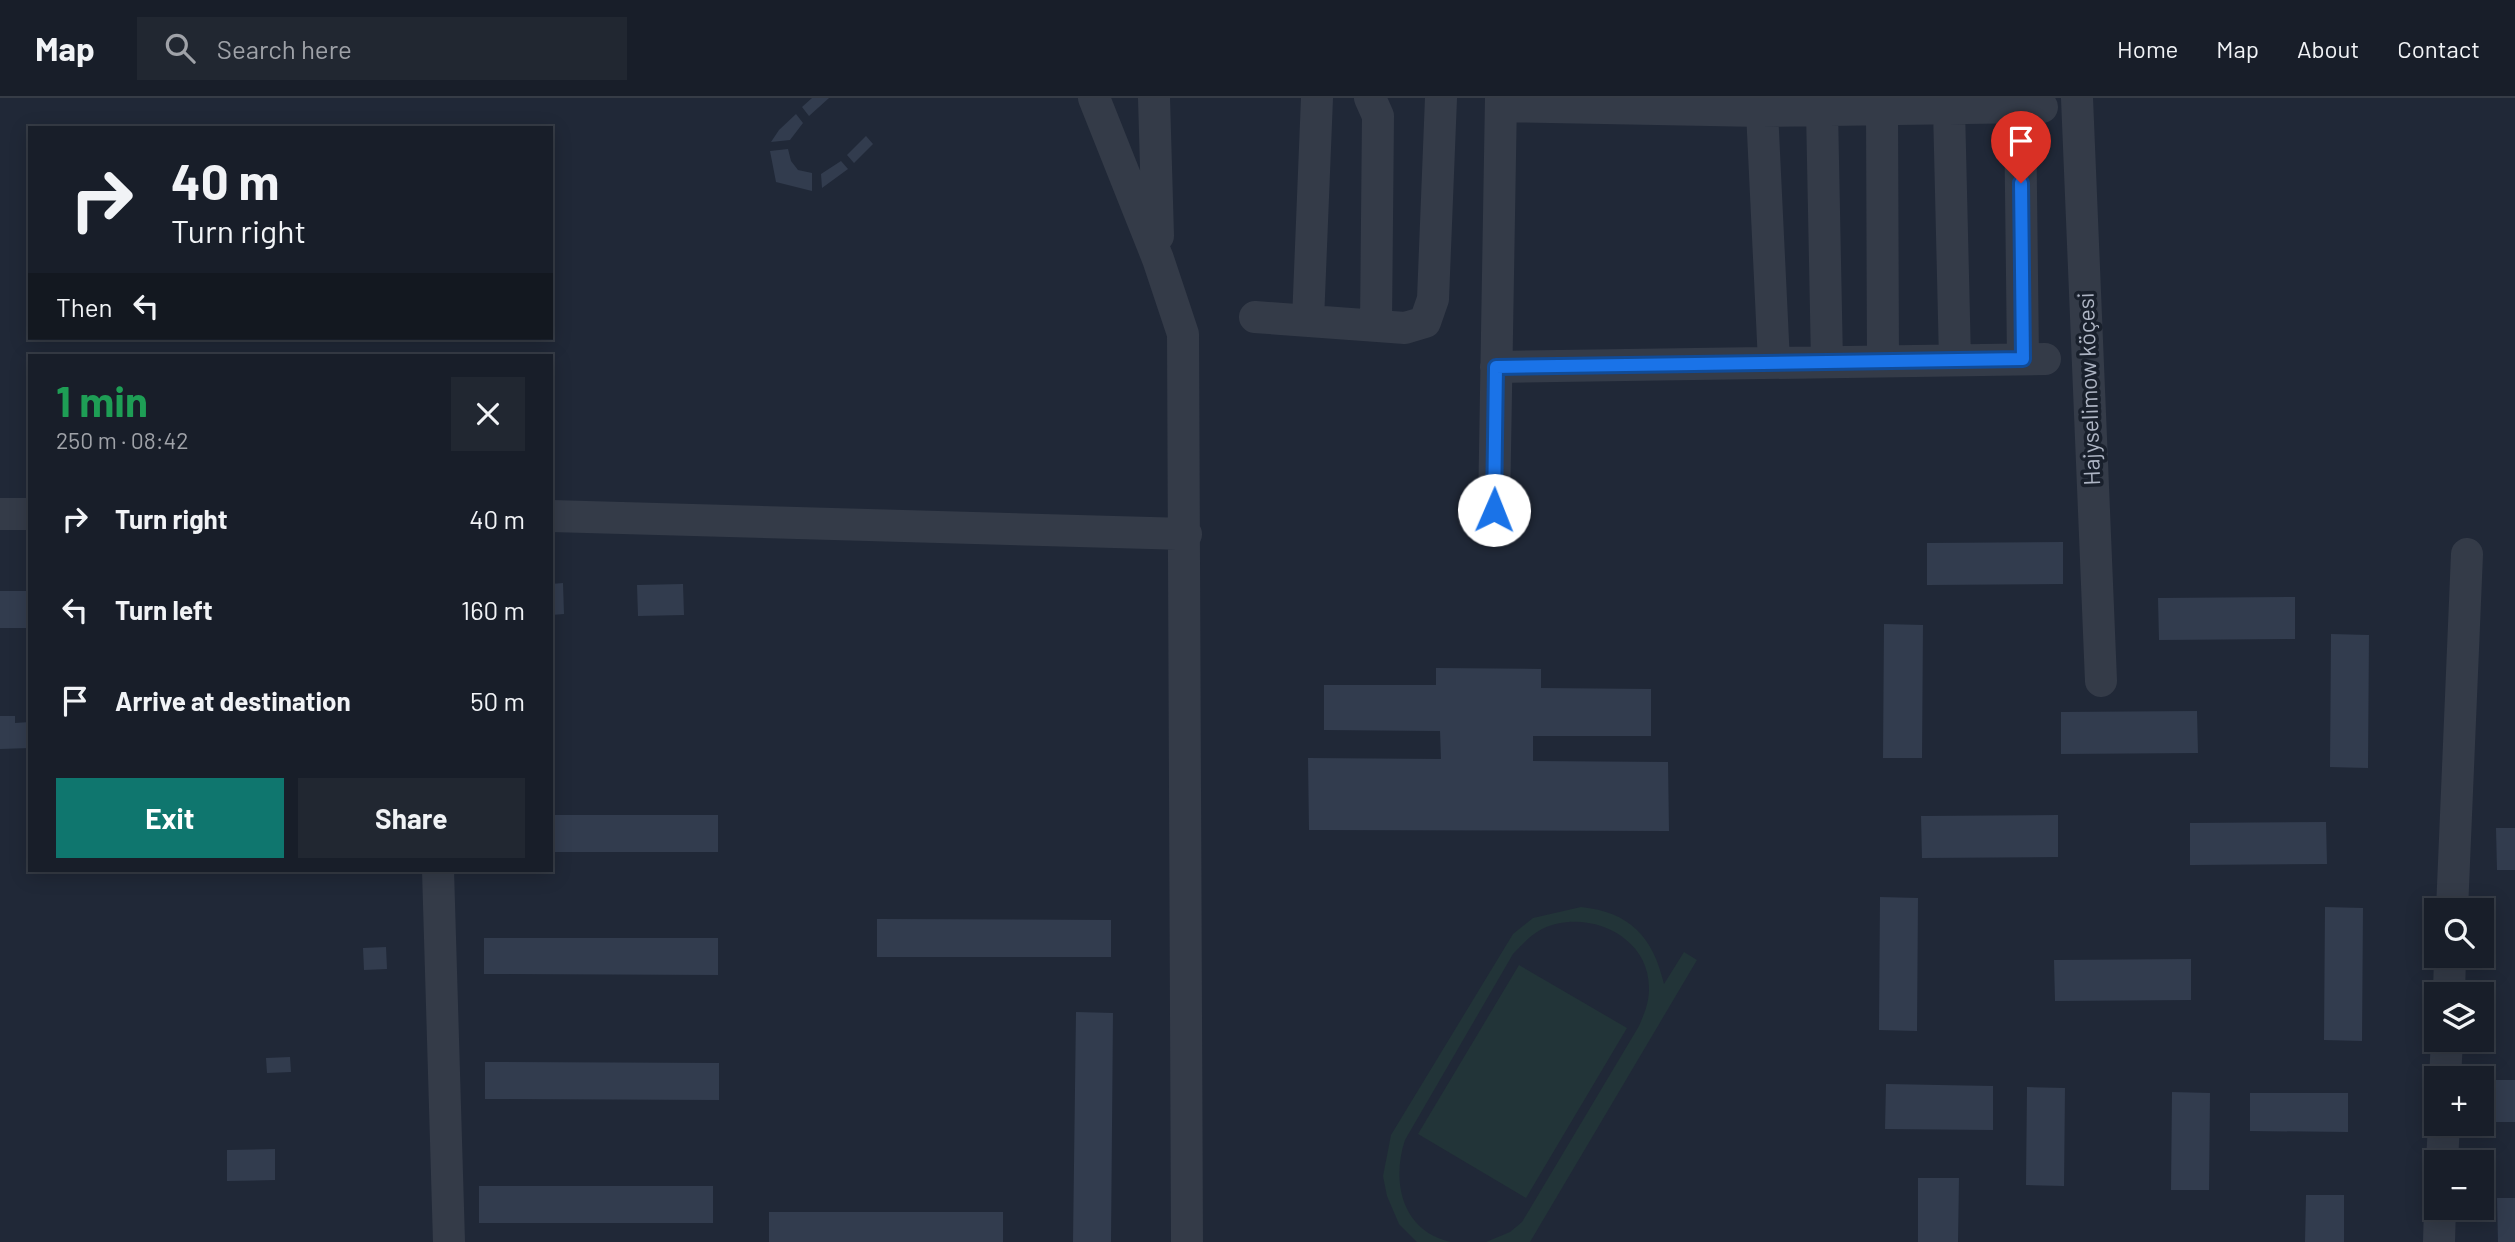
<!DOCTYPE html>
<html lang="en">
<head>
<meta charset="utf-8">
<style>
  body { margin:0; font-family:Barlow,sans-serif; background:#212731; color:#f1f3f6; height:100vh; display:flex; flex-direction:column; font-size:26px; white-space:nowrap }
  * { box-sizing:border-box; margin:0 }
  p { font-size:23px; color:#9fa2a8 }
  .icon { flex:none; width:38px; height:38px; fill:none; stroke:currentColor; stroke-width:2; stroke-linecap:round; stroke-linejoin:round }
  .map { position:relative; flex:1; overflow:hidden }
  .details { position:absolute; left:28px; top:256px; width:525px; height:518px; display:flex; flex-direction:column; background:#181e29; border-radius:0px; box-shadow:0 4px 18px #0003,0 0 0 2px #363c46 }
  .details>* { flex:none }
  .top-card { position:absolute; left:28px; top:28px; width:525px; height:214px; border-radius:0px; box-shadow:0 4px 18px #0003,0 0 0 2px #363c46; background:#181e29; color:#f1f3f6; overflow:hidden }
  .fabs { position:absolute; left:2424px; top:800px; display:grid; gap:14px }
  .fabs a { display:grid; place-items:center; width:70px; height:70px; border-radius:0px; background:#181e29; box-shadow:0 4px 18px #0003,0 0 0 2px #363c46; font-size:35px }
  .pin { position:absolute; display:grid; place-items:center; width:60px; height:60px; color:#fff; margin:-72px -30px; border-radius:50% 50% 50% 0; rotate:-45deg; box-shadow:0 0 7px #0007 }
  .pin .icon { rotate:45deg }
  .me { position:absolute; width:77px; margin:-38px; rotate:1deg; stroke-linejoin:round; filter:drop-shadow(0 0 5px #0008) }
  .turn { display:flex; align-items:center; gap:24px; height:147px; padding:0 28px; font-size:32px }
  .turn .icon { width:91px; height:91px; stroke-width:2.5 }
  .turn b { display:block; font-size:49px; line-height:60px }
  .then { display:flex; align-items:center; height:66px; padding:0 28px; background:#0003; gap:14px; font-size:26px }
  .round { display:grid; place-items:center; flex:none; width:74px; height:74px; border-radius:0px; background:#212731 }
  .overview { display:flex; align-items:center; justify-content:space-between; height:119px; padding:0 28px }
  h1 { font-size:42px; font-weight:700; line-height:52px; color:#1e9e55 }
  .cta { display:flex; gap:14px; margin-top:auto; padding:14px 28px }
  .cta a { flex:1; height:80px; border-radius:0px; background:#0f766e; color:#fff; font-size:28px; font-weight:700; line-height:80px; text-align:center }
  .cta a+a { background:#212731; color:#f1f3f6 }
  ul { padding:0; list-style:none }
  li { display:flex; align-items:center; gap:21px; height:91px; padding:0 28px }
  li div { flex:1 }
  li b { display:block; font-size:26px }
  li em { font-style:normal }
  header { display:flex; align-items:center; gap:42px; box-sizing:border-box; height:98px; padding:0 35px; background:#181e29; border-bottom:2px solid #363c46 }
  header strong { font-size:33px }
  nav { display:flex; gap:38px; margin-inline-start:auto; font-size:24px }
  .search { width:490px; height:63px; background:#212731; display:flex; align-items:center; gap:18px; box-sizing:border-box; padding:0 24px; border-radius:0px; color:#9fa2a8; font-size:26px }
  .map>svg:first-child { display:block }
</style>
</head>
<body>
<header>
<strong>Map</strong>
<div class="search"><svg class="icon" aria-label="search" viewBox="0 0 24 24"><circle cx="10" cy="10" r="6"/><path d="M15 15l6 6"/></svg>Search here</div>
<nav><a>Home</a><a>Map</a><a>About</a><a>Contact</a></nav>
</header>
<div class="map">
<svg width="2515" height="1144" viewBox="0 0 2515 1144">
  <rect width="100%" height="100%" fill="#202837"/>
  <path fill="#223438" d="M1581 809C1630 814 1653 839 1664 886L1684 854 1697 862 1530 1144H1486L1510 1134 1522 1124 1639 928C1644 916 1649 905 1649 891 1650 837 1586 810 1542 831 1530 837 1522 847 1513 856L1405 1042C1391 1084 1402 1133 1451 1144H1417L1399 1126 1387 1098 1383 1078 1391 1037 1513 836 1533 820Z
    M1519 867 1627 930 1526 1100 1418 1036Z"/>
  <path fill="#323c4e" d="M812 0H829L809 18 802 9Z
    M796 16 803 25 790 42 771 44 779 32Z
    M866 38 873 46 854 65 847 57Z
    M788 51 791 63 798 72 812 75V93L776 84 770 53Z
    M841 63 848 71 822 90 821 76Z
    M2063 444V486L1927 487V445Z
    M563 485 564 516 551 517V486Z
    M683 486 684 517 638 518 637 487Z
    M0 493H30V530H0Z
    M2295 499V541L2159 542 2158 500Z
    M1884 526 1923 527 1922 660H1883Z
    M2331 536 2369 537 2368 670 2330 669Z
    M1436 570 1541 571V590L1651 591V638H1533V663L1668 664 1669 733 1309 732 1308 660 1441 661 1440 633 1324 632V587H1436Z
    M2197 613 2198 655 2061 656V614Z
    M0 618H15V625L30 624V650L0 651Z
    M551 717H718V754H551Z
    M2058 717V759L1922 760 1921 718Z
    M2326 724 2327 766 2190 767V725Z
    M2496 730H2515V772H2497Z
    M60 772H95V776H60Z
    M1880 799 1918 800 1917 933 1879 932Z
    M2325 809 2363 810 2362 943 2324 942Z
    M877 821 1111 822V859H877Z
    M484 840H718V877L484 876Z
    M386 849 387 871 364 872 363 850Z
    M2191 861V902L2055 903 2054 862Z
    M1076 914 1113 915 1111 1144H1073Z
    M290 959 291 974 267 975 266 960Z
    M485 964 719 965V1002L485 1001Z
    M2493 982H2515V1024H2493Z
    M1886 986 1993 988V1032L1885 1031Z
    M2027 989 2065 990 2064 1088 2026 1087Z
    M2172 994 2210 995 2209 1092H2171Z
    M2250 995H2348V1034L2250 1033Z
    M275 1051V1082L227 1083V1052Z
    M1918 1080H1959L1958 1144H1918Z
    M479 1088H713V1125H479Z
    M2306 1097H2344V1144H2305Z
    M2497 1100H2515V1144H2498Z
    M769 1114H1003V1144H769Z"/>
  <g fill="none" stroke-linecap="round" stroke-linejoin="round">
    <path stroke="#343b48" stroke-width="32" d="M1094 0 1158 161 1183 236 1187 1144
      M1154 0 1158 138
      M1370 0 1378 18 1376 226
      M2077 0 2101 583
      M1501 8 1762 13 2042 9
      M2020 9 2023 261
      M1949 10 1955 262
      M1822 12 1827 264
      M1762 13 1774 264
      M1882 13 1883 263
      M1255 219 1405 230 1425 224 1433 201 1441 0
      M1308 223 1317 0
      M1496 269 2045 261
      M1494 412 1501 0
      M0 416H30
      M551 418 1186 436
      M438 772 449 1144
      M2452 812 2467 456
      M2449 896 2450 858
      M2445 980 2447 942
      M2442 1064 2444 1026
      M2439 1144 2440 1110"/>
  </g>
  <g fill="none" stroke-linecap="round" stroke-linejoin="round">
    <g stroke="#114b97" stroke-width="18">
      <path id="route" d="M1494 412 1496 269 2023 261 2021 85"/>
    </g>
    <use href="#route" stroke="#1a73e8" stroke-width="12"/>
  </g>
  <g text-anchor="middle" stroke-width="7" stroke-linejoin="round" paint-order="stroke">
    <g font-size="23" fill="#aeb5c4" stroke="#19202c">
      <text transform="translate(2089 291) rotate(-92)" y="8">Hajyselimow köçesi</text>
    </g>
  </g>
</svg>
<div class="fabs">
<a><svg class="icon" aria-label="search" viewBox="0 0 24 24"><circle cx="10" cy="10" r="6"/><path d="M15 15l6 6"/></svg></a>
<a><svg class="icon" aria-label="layers" viewBox="0 0 24 24"><path d="M12 4l9 5-9 5-9-5zM3 14l9 5 9-5"/></svg></a>
<a>+</a>
<a>−</a>
</div>
<div class="pin" style="left:2021px;top:85px;background:#d93025"><svg class="icon" aria-label="arrive" viewBox="0 0 24 24"><path d="M6 21V4h12l-3 4 3 4H6"/></svg></div>
<svg class="me" style="left:1494px;top:412px" viewBox="-20 -20 40 40"><circle r="19" fill="#fff"/><path d="M0-13L10 11 0 6-10 11z" fill="#1a73e8"/></svg>
<div class="top-card">
<div class="turn"><svg class="icon" aria-label="right" viewBox="0 0 24 24"><path d="M7 20v-9h11M14 6l5 5-5 5"/></svg><div><b>40 m</b>Turn right</div></div>
<div class="then">Then<svg class="icon" aria-label="left" viewBox="0 0 24 24"><path d="M17 20v-9H6M10 6l-5 5 5 5"/></svg></div>
</div>
<section class="details">
<div class="overview"><div><h1>1 min</h1><p>250 m · 08:42</p></div><a class="round"><svg class="icon" aria-label="close" viewBox="0 0 24 24"><path d="M6 6l12 12M18 6L6 18"/></svg></a></div>
<ul>
<li><svg class="icon" aria-label="right" viewBox="0 0 24 24"><path d="M7 20v-9h11M14 6l5 5-5 5"/></svg><div><b>Turn right</b></div><em>40 m</em></li>
<li><svg class="icon" aria-label="left" viewBox="0 0 24 24"><path d="M17 20v-9H6M10 6l-5 5 5 5"/></svg><div><b>Turn left</b></div><em>160 m</em></li>
<li><svg class="icon" aria-label="arrive" viewBox="0 0 24 24"><path d="M6 21V4h12l-3 4 3 4H6"/></svg><div><b>Arrive at destination</b></div><em>50 m</em></li>
</ul>
<div class="cta"><a>Exit</a><a>Share</a></div>
</section>
</div>
</body>
</html>
